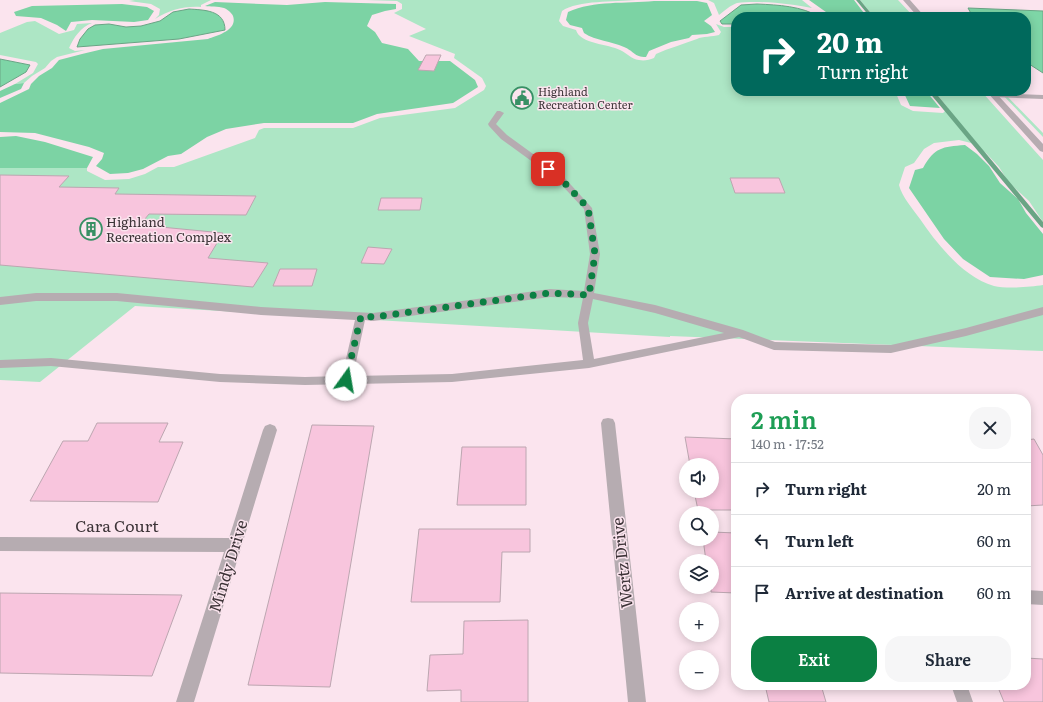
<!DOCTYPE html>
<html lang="en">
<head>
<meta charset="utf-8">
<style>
  body { margin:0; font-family:Literata,serif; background:#f6f6f7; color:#1f2937; height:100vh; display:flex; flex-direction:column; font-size:15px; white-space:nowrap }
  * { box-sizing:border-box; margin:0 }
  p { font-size:13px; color:#747a83 }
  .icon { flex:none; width:22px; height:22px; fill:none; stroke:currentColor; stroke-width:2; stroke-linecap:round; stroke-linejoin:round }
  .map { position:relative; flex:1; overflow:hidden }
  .sheet { position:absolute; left:731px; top:394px; width:300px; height:296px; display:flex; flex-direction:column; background:#fff; border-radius:16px; box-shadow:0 2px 10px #0003 }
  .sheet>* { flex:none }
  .guide { position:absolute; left:731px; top:12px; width:300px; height:84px; border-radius:16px; box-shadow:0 2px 10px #0003; background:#00695c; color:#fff; overflow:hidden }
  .tools { position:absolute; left:679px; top:458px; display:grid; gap:8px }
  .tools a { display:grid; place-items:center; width:40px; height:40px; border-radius:50%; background:#fff; box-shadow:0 2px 10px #0003; font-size:20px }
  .pin { position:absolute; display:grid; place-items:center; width:34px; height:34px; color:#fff; margin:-17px; border-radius:8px; box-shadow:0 2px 6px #0006 }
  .me { position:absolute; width:44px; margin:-22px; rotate:13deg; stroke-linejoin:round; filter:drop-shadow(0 0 3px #0008) }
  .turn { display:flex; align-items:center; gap:14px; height:84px; padding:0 20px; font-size:18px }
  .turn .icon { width:52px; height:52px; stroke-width:2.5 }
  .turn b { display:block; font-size:28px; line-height:34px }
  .round { display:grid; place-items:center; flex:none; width:42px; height:42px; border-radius:16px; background:#f6f6f7 }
  .head { display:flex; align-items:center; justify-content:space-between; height:68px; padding:0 20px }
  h1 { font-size:24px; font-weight:600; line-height:30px; color:#1e9e55 }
  .button { display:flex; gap:8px; margin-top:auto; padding:8px 20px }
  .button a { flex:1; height:46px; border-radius:16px; background:#0b8043; color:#fff; font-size:16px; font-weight:600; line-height:46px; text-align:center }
  .button a+a { background:#f6f6f7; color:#1f2937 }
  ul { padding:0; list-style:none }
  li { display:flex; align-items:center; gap:12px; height:52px; padding:0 20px; border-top:1px solid #e0e1e3 }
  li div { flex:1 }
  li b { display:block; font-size:15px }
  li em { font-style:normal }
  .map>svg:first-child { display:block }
</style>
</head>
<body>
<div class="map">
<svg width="1043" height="702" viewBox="0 0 1043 702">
  <rect width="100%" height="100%" fill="#fbe4ee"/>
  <path fill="#ade6c5" d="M135 0H211L201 5V7C183 6 170 10 155 19L159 15 160 9 151 4 129 1Z
    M366 0H636C615 2 578 0 562 11L559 21 563 26 576 30C580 44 609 44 620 50 627 53 631 59 639 60 644 61 649 60 654 58L656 54C669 48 684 44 697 39 702 36 713 37 719 35L721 32 716 24 724 27H736V91H895L901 105 913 111 943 113 948 108 934 91H981L1043 160V222L1029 201 1009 183 999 167 986 153 971 143 959 140 934 143 924 149 914 163 905 167 899 185C902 197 913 209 920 219 937 244 963 277 994 286 1007 289 1030 287 1043 285V351L670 336V337L135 306 40 382 0 380V168H87V171L105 180 129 179 145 174 158 167H174L255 138 259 130 264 128H353L380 118 455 108 484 90 486 86 482 78 454 58 455 54 409 36 426 29 394 13 402 9V4L397 1Z
    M708 0H802L812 8C791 4 758 0 737 3 731 5 724 11 719 15L714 3Z
    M860 0H898L914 17H874Z
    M35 21 59 34 74 30 77 24 92 23C81 27 74 37 69 48L75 51 85 50 57 57 51 61 45 68 32 76 24 83 15 84 33 73 38 64 36 62 0 55V33L27 22Z
    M999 91H1002L1043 133V137Z"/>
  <path fill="#7cd3a4" d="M809 0H854L867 17H833Z
    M654 1H697L707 3 712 15 704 21 711 26 715 32 707 34 692 35 689 38 671 42 649 51 646 57C634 57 634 51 624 47 611 41 596 41 584 33L582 28 570 25 566 20 568 12C594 0 626 4 654 1Z
    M215 2 287 5 325 2 396 4V9L385 11 372 15 367 26 375 32 382 43 408 49 419 61H450L475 80 478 87 453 103 377 114 353 123H264L226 129 207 137 181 154 168 156 143 169 128 173 110 174 96 166 102 159 104 153 89 147 35 133 0 132V103L29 89 31 84 39 76 52 68 59 60 82 54 103 49 208 39C217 36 238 30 233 16 232 13 227 9 224 8 218 6 210 7 205 6Z
    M122 4 147 7 154 11 148 20 134 22 92 20 71 22 66 31 57 25 41 18 16 16 14 12 32 6Z
    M24 83 21 89 0 98V91L15 84Z
    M903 91H926L940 108 910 106Z
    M16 136 45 142 93 157 87 168H0V137Z
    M965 145 977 154 989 166 1000 183 1018 199 1026 213 1043 234V275L1024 279 990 277 963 259 944 239 909 188 915 170 923 168C935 147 942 147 965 145Z"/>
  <path fill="#7ed6a7" stroke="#6aa585" d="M757 4C779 5 801 6 820 17H736V24H722L720 21 741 5Z
    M968 8 1043 11V73L1026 62V17H973Z
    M189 9C204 10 225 10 225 30L179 39 77 47 80 39 88 29 95 25 109 24 126 27 141 26 160 21 173 12Z
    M0 59 30 65 26 72 0 87Z"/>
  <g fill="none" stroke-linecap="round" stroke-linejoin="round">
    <path fill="#6aa585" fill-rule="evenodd" d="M856 0H860L874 17H870Z
      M928 91H934L1043 222V228L1041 227Z"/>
  </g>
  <path fill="#f8c5dd" stroke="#bca6b0" d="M426 55H441L434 71 418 70Z
    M0 175 69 176 59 187 119 188 115 194 256 196 246 215 149 214 140 225 223 233 208 258 268 263 253 287 0 265Z
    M730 178H779L785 193H735Z
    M381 198H422L420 210H378Z
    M368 247 392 249 384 264 361 263Z
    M280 269H317L312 286H273Z
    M97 423H168L159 442H183L158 502 30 501 63 441H88Z
    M312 425 374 426 330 687 248 685Z
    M685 437 736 439V510H698L694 491H712V465H690Z
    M1034 439 1043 455V505L1026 506V440Z
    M462 447H526V505H457Z
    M419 529H530V552H502L500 602H411Z
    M712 532 736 533V593L711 592 712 561H706L703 539H712Z
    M0 593 182 595 152 676 0 673Z
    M528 620V702H461V690L427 691 430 655 463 654 464 621Z
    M1026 658 1043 659V702H1004L997 685H1026Z
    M765 685H821L826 702H769Z"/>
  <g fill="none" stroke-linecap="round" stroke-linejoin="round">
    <path fill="#b6acb1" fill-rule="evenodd" d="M990 93 1043 95V99L993 97 989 95Z
      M497 111H500L504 113 496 124 507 135 562 175 592 208 600 254 594 293 655 305 743 330 775 342 891 345 966 328 1043 307V315L966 336 891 353 774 350 739 337 589 368 452 382 305 385 220 382 51 366 0 368V360L51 358 220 374 305 377 342 376 355 320 261 315 117 301H36L0 305V297L36 293H117L261 307 373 313 550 289 584 291 590 254 584 209 556 179 501 139 489 126 488 124ZM550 297 583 298 578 323 583 360 452 374 353 376 365 320 373 321ZM593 299 655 313 724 333 594 359 588 323Z
      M1026 590 1043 591V605L1026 604Z
      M951 685H967L973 702H957Z"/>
    <path fill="#b6acb1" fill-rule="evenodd" d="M608 418 613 419 615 423 646 702H628L601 423 603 419Z
      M270 424 275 426 277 430 194 702H176L224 552 0 551V537L229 538 263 430 265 426Z"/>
    <path fill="#b6acb1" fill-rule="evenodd" d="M903 0H910L925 17H918Z
      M986 91H994L1043 144V152L1040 151Z"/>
  </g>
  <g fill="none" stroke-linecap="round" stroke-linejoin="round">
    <path stroke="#0b8043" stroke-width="7" stroke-dasharray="0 12.6" d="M346 380 361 316 374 317 550 293 589 295 595 254 588 208 559 177 548 169"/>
  </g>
  <defs>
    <g id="civic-ring" transform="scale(1.15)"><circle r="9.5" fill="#fbe4ee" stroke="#389065" stroke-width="1.5"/><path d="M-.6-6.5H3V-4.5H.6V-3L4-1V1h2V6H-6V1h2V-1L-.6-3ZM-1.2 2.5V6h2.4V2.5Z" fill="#389065"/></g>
    <g id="building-ring" transform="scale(1.15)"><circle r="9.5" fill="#fbe4ee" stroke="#389065" stroke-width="1.5"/><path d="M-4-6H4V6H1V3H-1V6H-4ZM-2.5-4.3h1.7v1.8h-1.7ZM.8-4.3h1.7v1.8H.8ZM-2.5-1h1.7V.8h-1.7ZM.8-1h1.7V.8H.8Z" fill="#389065"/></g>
  </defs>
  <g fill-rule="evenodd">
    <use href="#civic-ring" x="522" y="98"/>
    <use href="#building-ring" x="91" y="229"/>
  </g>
  <g text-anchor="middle" stroke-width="3" stroke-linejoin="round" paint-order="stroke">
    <g font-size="11" fill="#3c3337" stroke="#fbe4ee" text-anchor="start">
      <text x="538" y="96">Highland<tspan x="538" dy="13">Recreation Center</tspan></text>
    </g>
    <g font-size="13" fill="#3c3337" stroke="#fbe4ee" text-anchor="start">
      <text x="106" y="227">Highland<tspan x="106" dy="15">Recreation Complex</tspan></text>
    </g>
    <g font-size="16" fill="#3c3337" stroke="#fbe4ee">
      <text x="117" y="532">Cara Court</text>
      <text transform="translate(622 563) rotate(-96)" y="6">Wertz Drive</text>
      <text transform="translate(228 566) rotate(-73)" y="6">Mindy Drive</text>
    </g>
  </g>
</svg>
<div class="tools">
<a><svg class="icon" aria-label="sound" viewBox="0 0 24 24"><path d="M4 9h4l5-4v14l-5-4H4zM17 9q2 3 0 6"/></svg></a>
<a><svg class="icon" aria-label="search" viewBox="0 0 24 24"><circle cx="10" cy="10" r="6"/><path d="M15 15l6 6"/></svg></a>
<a><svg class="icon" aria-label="layers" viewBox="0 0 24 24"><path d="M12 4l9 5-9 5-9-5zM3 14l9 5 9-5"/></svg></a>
<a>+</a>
<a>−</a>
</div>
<div class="pin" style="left:548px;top:169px;background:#d93025"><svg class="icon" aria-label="arrive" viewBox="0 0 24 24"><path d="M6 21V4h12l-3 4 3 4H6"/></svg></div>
<svg class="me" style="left:346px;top:380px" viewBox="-20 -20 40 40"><circle r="19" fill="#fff"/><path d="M0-13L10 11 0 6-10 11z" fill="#0b8043"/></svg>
<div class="guide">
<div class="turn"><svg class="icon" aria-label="right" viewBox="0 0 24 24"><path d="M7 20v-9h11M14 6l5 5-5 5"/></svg><div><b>20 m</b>Turn right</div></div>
</div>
<section class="sheet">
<div class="head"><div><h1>2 min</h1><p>140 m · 17:52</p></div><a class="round"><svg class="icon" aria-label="close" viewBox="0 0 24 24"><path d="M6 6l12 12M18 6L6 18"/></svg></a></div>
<ul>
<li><svg class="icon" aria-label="right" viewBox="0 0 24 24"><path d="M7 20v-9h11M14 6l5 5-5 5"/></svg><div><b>Turn right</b></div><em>20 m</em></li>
<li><svg class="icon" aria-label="left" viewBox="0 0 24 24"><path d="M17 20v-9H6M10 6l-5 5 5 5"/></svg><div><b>Turn left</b></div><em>60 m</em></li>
<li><svg class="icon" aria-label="arrive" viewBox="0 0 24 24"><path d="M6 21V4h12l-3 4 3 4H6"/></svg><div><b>Arrive at destination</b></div><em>60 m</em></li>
</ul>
<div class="button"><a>Exit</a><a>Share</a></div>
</section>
</div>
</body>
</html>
